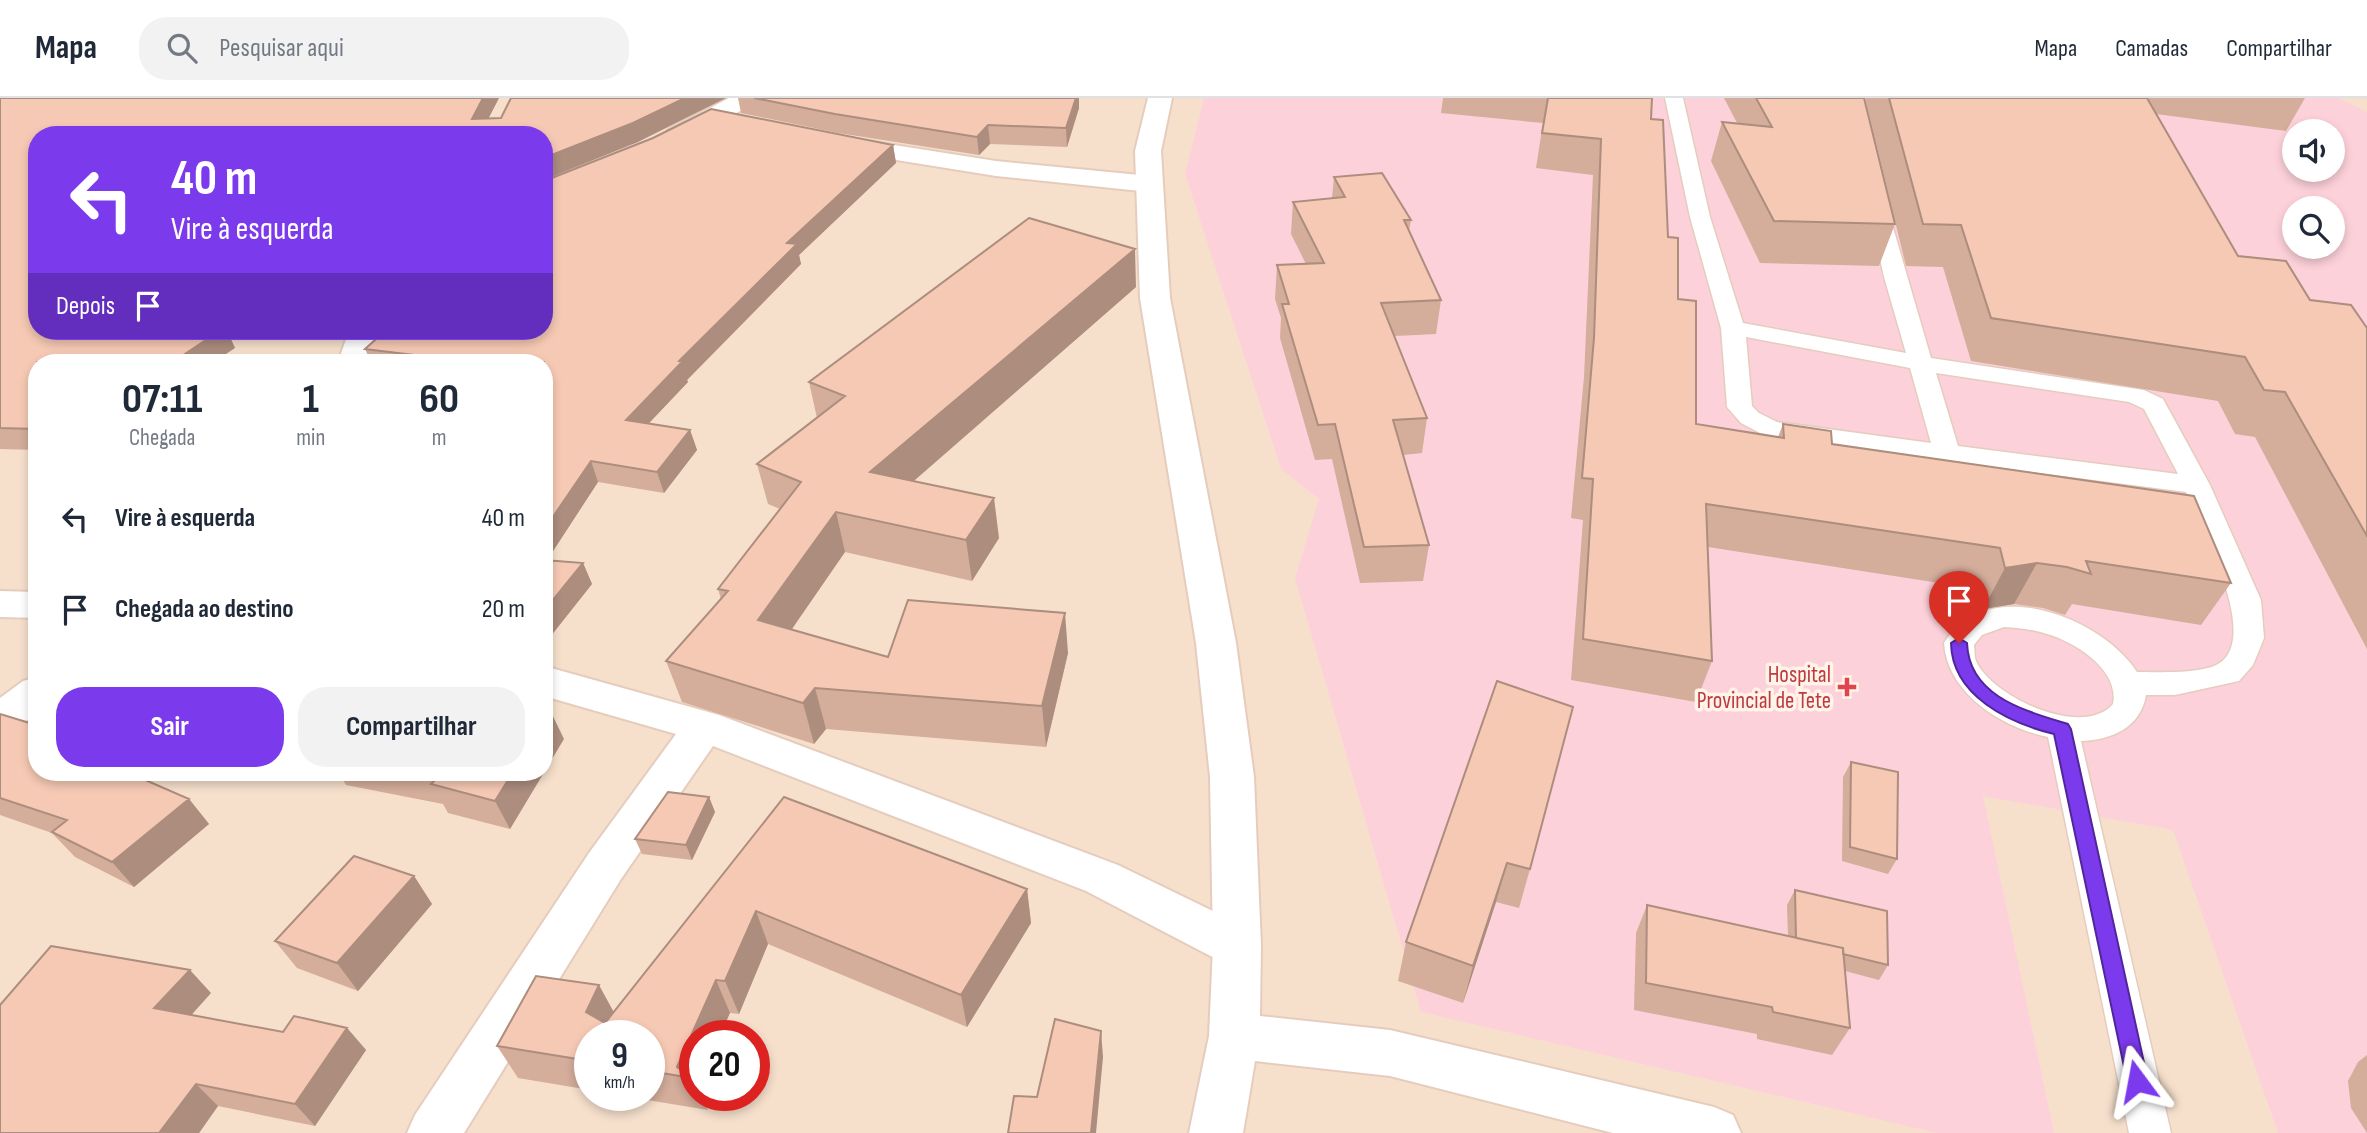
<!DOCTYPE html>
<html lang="pt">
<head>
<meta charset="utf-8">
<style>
  body { margin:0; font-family:"Sofia Sans Condensed",sans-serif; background:#f2f2f3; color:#1f2937; height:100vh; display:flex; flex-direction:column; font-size:26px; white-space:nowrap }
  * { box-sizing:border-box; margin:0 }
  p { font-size:23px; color:#747a83 }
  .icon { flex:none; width:38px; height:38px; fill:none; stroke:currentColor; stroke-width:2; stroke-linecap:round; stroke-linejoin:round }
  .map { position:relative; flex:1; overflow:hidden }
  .panel { position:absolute; left:28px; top:256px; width:525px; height:427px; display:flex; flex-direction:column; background:#fff; border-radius:28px; box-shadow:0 4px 10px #0003 }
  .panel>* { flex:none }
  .top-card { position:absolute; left:28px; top:28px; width:525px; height:214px; border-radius:28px; box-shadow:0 4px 10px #0003; background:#7c3aed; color:#fff; overflow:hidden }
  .tools { position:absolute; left:2282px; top:21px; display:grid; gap:14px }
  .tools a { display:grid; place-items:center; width:63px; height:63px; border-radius:50%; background:#fff; box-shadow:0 4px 10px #0003; font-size:35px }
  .speed { position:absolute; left:574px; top:922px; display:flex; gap:14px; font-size:35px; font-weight:700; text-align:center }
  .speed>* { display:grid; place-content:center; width:91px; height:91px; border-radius:50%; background:#fff; box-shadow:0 4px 10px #0003; line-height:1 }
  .speed small { font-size:18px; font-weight:400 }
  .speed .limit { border:10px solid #d22; background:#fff; color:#111 }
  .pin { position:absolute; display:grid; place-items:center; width:60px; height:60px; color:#fff; margin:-72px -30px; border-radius:50% 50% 50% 0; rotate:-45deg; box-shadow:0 0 7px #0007 }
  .pin .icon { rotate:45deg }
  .me { position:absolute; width:77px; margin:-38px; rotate:347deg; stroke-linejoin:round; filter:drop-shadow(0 0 5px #0008) }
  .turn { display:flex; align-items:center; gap:24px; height:147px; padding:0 28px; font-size:32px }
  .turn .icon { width:91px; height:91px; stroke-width:2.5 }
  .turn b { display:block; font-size:49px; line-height:60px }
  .then { display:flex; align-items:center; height:66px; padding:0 28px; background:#0003; gap:14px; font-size:26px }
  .eta { display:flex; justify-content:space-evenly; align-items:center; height:119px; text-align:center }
  .eta b { font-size:42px; font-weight:700; line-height:49px }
  .button { display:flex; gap:14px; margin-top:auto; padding:14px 28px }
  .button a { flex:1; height:80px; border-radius:28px; background:#7c3aed; color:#fff; font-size:28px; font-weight:700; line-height:80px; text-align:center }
  .button a+a { background:#f2f2f3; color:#1f2937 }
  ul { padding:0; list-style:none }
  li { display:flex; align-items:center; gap:21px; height:91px; padding:0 28px }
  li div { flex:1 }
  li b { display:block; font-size:26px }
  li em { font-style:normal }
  header { display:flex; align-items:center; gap:42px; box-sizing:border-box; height:98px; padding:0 35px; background:#fff; border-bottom:2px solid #e0e1e3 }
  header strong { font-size:33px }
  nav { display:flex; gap:38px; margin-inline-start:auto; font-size:24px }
  .search { width:490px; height:63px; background:#f2f2f3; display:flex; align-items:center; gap:18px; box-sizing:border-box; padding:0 24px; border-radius:28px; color:#747a83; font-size:26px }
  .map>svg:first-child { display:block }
</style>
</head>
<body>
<header>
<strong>Mapa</strong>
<div class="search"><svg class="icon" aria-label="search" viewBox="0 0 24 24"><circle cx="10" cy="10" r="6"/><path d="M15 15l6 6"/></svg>Pesquisar aqui</div>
<nav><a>Mapa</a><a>Camadas</a><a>Compartilhar</a></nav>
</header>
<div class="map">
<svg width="2367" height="1035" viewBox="0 0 2367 1035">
  <rect width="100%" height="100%" fill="#feefdf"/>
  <path fill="#f6e0cc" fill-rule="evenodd" d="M0 0H2367V1035H0ZM2294 33H2333V72H2294ZM37 37H544V233H37ZM2294 110H2333V149H2294ZM37 264H544V674H37ZM590 938H649V998H590ZM695 938H754V998H695Z"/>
  <path fill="#fdd1da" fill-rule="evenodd" d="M1204 0H2339L2367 14V1035H2278L2173 732 1983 698 2054 1035H1937L1421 914 1295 480 1319 401 1281 371 1185 76ZM2294 33H2333V72H2294ZM2294 110H2333V149H2294Z"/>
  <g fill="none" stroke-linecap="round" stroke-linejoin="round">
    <g stroke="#e5ccbd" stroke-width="3">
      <path id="service" d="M1665 0H1683L1710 119 1743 225 1906 255 1884 179 1868 106 1871 102H1885L1931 260 2144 292 2163 301 2210 387 2261 502 2264 540 2253 567 2239 583 2175 597H2146C2141 629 2112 642 2081 643L2171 1035H2129L2048 639C2002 630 1947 595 1944 545 1985 475 2101 518 2137 574 2157 574 2201 576 2218 566 2262 541 2200 427 2186 394L1799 344 1760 335 1741 325 1727 309 1721 230 1690 119ZM1746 239 1910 270 1931 345 1777 324 1759 315 1752 308ZM1936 275 2129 304 2144 311 2178 376 1958 348ZM2004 529C2018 530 2033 531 2047 536 2075 544 2120 572 2113 606 2083 641 1992 599 1976 563 1974 559 1975 552 1974 547L1982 537Z"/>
    </g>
    <g stroke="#e5ccbd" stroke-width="4">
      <path id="minor" d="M729 0H759L755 5 686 42 677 44 668 42 665 37 668 32Z
        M843 39 996 63 1150 78 1159 80 1163 86 1159 92 1150 94 996 78 834 52 830 47 834 42Z
        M349 233H379L369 264H338Z
        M0 493 37 494V520L0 519Z
        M544 568 719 617 1118 767 1254 833 1261 848 1254 863 1237 869 1220 863 1086 793 713 648 621 781 464 1035H407L415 1017 589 755 676 636 544 598Z
        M37 579V615L15 632 0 637V600L23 583Z"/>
    </g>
    <g stroke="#e5ccbd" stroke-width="4">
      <path id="tertiary" d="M1148 0H1172L1161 53 1170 200 1236 545 1254 679 1261 848 1260 918 1390 932 1714 1009 1733 1017 1741 1035H1613L1390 978 1255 963 1243 1035H1189L1209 938 1213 848 1210 679 1196 545 1140 200 1135 53Z"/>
    </g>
    <use href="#service" fill="#fff" fill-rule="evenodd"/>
    <use href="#minor" fill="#fff" fill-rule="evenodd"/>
    <use href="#tertiary" fill="#fff" fill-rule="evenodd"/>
  </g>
  <path fill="#d4ad9b" d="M0 0H499L488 20 638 44 37 233H227L235 250 37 264V352L0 351Z
    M738 0H1079V10L1067 49 990 46 979 57 838 35 741 15Z
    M1443 0H1652L1651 21 1696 326 1778 339 1783 326 1832 346 2231 485 2201 527 2072 506 2065 517 2043 510 2014 506 1983 511 1978 491 1708 449 1712 563 1696 604 1571 582 1583 422 1571 420 1584 279 1593 77 1536 70 1543 25 1441 15Z
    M1724 0H1864L1895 126 1879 168 1760 165 1711 63 1722 24 1737 25Z
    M1865 0H2305L2286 33 2156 16 2238 158 2310 202 2367 230V551L2255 339 2235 336 2218 303 1971 263 1943 169 1906 168Z
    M893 47 896 65 799 157 801 166 687 282 688 284 649 325 690 332 697 352 664 395 598 384 547 462 583 465 592 486 550 539H544V264H371L365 251Z
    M1334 79 1411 122 1409 133 1441 202 1436 236 1395 238 1427 320 1422 355 1403 357 1429 447 1423 483 1360 485 1332 361 1315 362 1280 240 1281 220 1275 201 1277 167 1306 166 1291 136 1293 104 1332 100Z
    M1136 189 914 383 999 440 972 483 845 454 791 531 888 559 1068 555 1046 649 826 631 814 646 682 604 666 563 721 501 718 491 780 411 768 406 757 366 817 320 809 284Z
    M1497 583 1530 771 1519 810 1496 804 1463 905 1398 883 1406 844Z
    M0 616 37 674 189 701 209 726 134 789 75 759 52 735 0 717Z
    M564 641 510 731 448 715 443 706 346 687 338 674H544Z
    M1851 664 1897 761 1888 776 1842 763 1843 679Z
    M709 699 715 714 692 762 642 756 635 741Z
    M784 699 1027 791 1031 825 967 929 768 846 739 916 730 915 695 938V998H701L708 1012 623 998H649V938H590V992L518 980 497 948 614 914Z
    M414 778 432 806 358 893 297 870 275 843Z
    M1795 792 1888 867 1879 882 1845 873 1850 930 1832 957 1757 941V936L1634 912 1636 835 1647 807 1788 838 1787 807Z
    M211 895 191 917 283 934 347 930 366 952 315 1028 218 1008 199 1035H0Z
    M2367 957V1035L2351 1010 2348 983 2358 964Z"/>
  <path fill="#ac8d7e" d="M483 0H499L480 37 472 21Z
    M685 0H726L638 44 544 82V60Z
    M1076 0H1079V10L1067 49 1066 30Z
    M988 27 990 46 979 57 977 39Z
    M893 47 896 65 799 157 801 166 687 282 688 284 633 342 626 322 787 145Z
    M1135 151 1136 189 878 414 870 374Z
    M204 233H227L235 250 214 264H173Z
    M690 332 697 352 664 395 657 374Z
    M591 363 598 384 544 467V432Z
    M994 400 999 440 972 483 966 442Z
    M836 414 845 454 770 563 758 522Z
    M583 465 592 486 550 539 544 526V513Z
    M2037 465 2014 506 1983 511 2005 470Z
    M1065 515 1068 555 1046 649 1042 608Z
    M815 590 826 631 814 646 803 605Z
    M550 612 564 641 510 731 495 703 513 674H544V622Z
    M709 699 715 714 692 762 686 747Z
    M189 701 209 726 134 789 112 764Z
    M1507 765 1496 804 1463 905 1473 868Z
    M414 778 432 806 358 893 337 865Z
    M1027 791 1031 825 967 929 961 897Z
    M756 813 768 846 739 916 725 883Z
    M190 872 211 895 177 933 154 910Z
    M716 882 730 915 720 938H695V986L692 980 677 969Z
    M599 887 617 920 608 938 586 914Z
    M347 930 366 952 315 1028 295 1006Z
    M1101 933 1103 959 1096 1035H1091Z
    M196 986 218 1008 199 1035H159Z"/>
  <path fill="#f6c9b4" stroke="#ac8d7e" stroke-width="2" d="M0 0H483L472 21 501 20 511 0H685L633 25 544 60V37H37V233H219L173 264H37V331L0 330Z
    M754 0H1076L1066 30 988 27 977 39 835 16Z
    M1548 0H1652L1651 21 1663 22 1668 139 1678 140V201L1696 203V326L1784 340 1783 326 1831 333 1832 346 2194 398 2231 485 2086 463 2091 476 2067 469 2037 465 2005 470 2000 450 1706 406 1712 563 1583 541 1593 381 1582 380 1594 240 1601 41 1542 35Z
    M1756 0H1864L1895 126 1774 123 1722 24 1772 29Z
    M1889 0H2147L2238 158 2286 163 2310 202 2351 207 2367 230V438L2285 294 2264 292 2245 259 1991 220 1961 127 1923 126Z
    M711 11 893 47 787 145 797 146 679 263 682 264 626 322 690 332 657 374 591 363 544 432V264H453L455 262 365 251 385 233H544V83L653 40Z
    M1382 75 1411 122H1404L1441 202 1381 205 1427 320 1393 322 1429 447 1364 449 1335 326 1318 327 1282 206H1289L1277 167 1324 165 1293 104 1345 99 1334 79Z
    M1029 120 1135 151 870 374 994 400 966 442 836 414 758 522 888 559 908 502 1065 515 1042 608 815 590 803 605 666 563 728 493 718 491 801 384 757 366 845 298 809 284Z
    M544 462 583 465 544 513Z
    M1497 583 1573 609 1530 771 1507 765 1473 868 1406 844Z
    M544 611 550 612 544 622Z
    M0 616 33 626 37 622V674H127L189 701 112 764 52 734 67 722 0 700Z
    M1851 664 1898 674 1897 761 1850 749Z
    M407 674H513L495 703 431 686 437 680Z
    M668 694 709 699 686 747 635 741Z
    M784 699 1027 791 961 897 756 813 725 883 716 882 677 969 692 980 649 973V938H590V963L497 948 536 878 599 887 586 914 605 925Z
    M354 758 414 778 337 865 275 843Z
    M1795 792 1887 813 1888 867 1843 856V850L1796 840Z
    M1647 807 1843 850 1850 930 1773 914 1772 909 1646 885Z
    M51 848 190 872 154 910 283 934 294 918 347 930 295 1006 196 986 159 1035H0V907Z
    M1055 921 1101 933 1091 1035H1008L1014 998 1037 999Z"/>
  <path fill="#7c3aed" stroke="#51269a" stroke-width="2" d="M1959 540 1967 545C1969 599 2026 613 2068 626L2071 631 2148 983 2145 990 2137 993 2130 990 2127 983 2054 636C2009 625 1952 598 1951 545Z"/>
  <path fill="#e0444e" stroke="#fff4e7" stroke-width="2.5" d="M1843.5 578.5h7v7h7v7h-7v7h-7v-7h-7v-7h7z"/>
  <g text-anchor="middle" stroke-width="7" stroke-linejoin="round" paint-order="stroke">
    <g font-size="23" fill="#be3a42" stroke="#fff4e7" text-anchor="end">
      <text x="1831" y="584">Hospital<tspan x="1831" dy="26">Provincial de Tete</tspan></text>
    </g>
  </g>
</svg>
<div class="tools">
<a><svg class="icon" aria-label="sound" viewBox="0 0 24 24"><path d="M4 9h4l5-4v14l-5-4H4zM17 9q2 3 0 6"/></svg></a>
<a><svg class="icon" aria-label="search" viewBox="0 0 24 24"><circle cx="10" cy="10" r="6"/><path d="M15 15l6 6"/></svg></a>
</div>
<div class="speed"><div>9<small>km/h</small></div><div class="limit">20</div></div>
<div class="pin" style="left:1959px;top:545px;background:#d93025"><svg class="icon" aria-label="arrive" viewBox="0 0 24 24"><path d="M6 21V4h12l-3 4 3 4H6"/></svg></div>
<svg class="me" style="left:2137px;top:983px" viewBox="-20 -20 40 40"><path d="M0-17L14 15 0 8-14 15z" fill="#7c3aed" stroke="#fff" stroke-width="4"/></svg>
<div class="top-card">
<div class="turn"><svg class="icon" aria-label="left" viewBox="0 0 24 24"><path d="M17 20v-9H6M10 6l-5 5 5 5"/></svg><div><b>40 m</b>Vire à esquerda</div></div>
<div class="then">Depois<svg class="icon" aria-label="arrive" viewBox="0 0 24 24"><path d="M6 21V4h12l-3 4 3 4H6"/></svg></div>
</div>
<section class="panel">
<div class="eta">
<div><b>07:11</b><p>Chegada</p></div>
<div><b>1</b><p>min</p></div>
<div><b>60</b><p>m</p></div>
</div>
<ul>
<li><svg class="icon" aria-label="left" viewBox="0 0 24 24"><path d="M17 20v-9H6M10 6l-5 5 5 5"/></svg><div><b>Vire à esquerda</b></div><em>40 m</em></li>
<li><svg class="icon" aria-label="arrive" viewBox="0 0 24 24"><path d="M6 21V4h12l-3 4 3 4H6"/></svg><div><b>Chegada ao destino</b></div><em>20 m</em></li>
</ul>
<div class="button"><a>Sair</a><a>Compartilhar</a></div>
</section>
</div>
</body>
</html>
